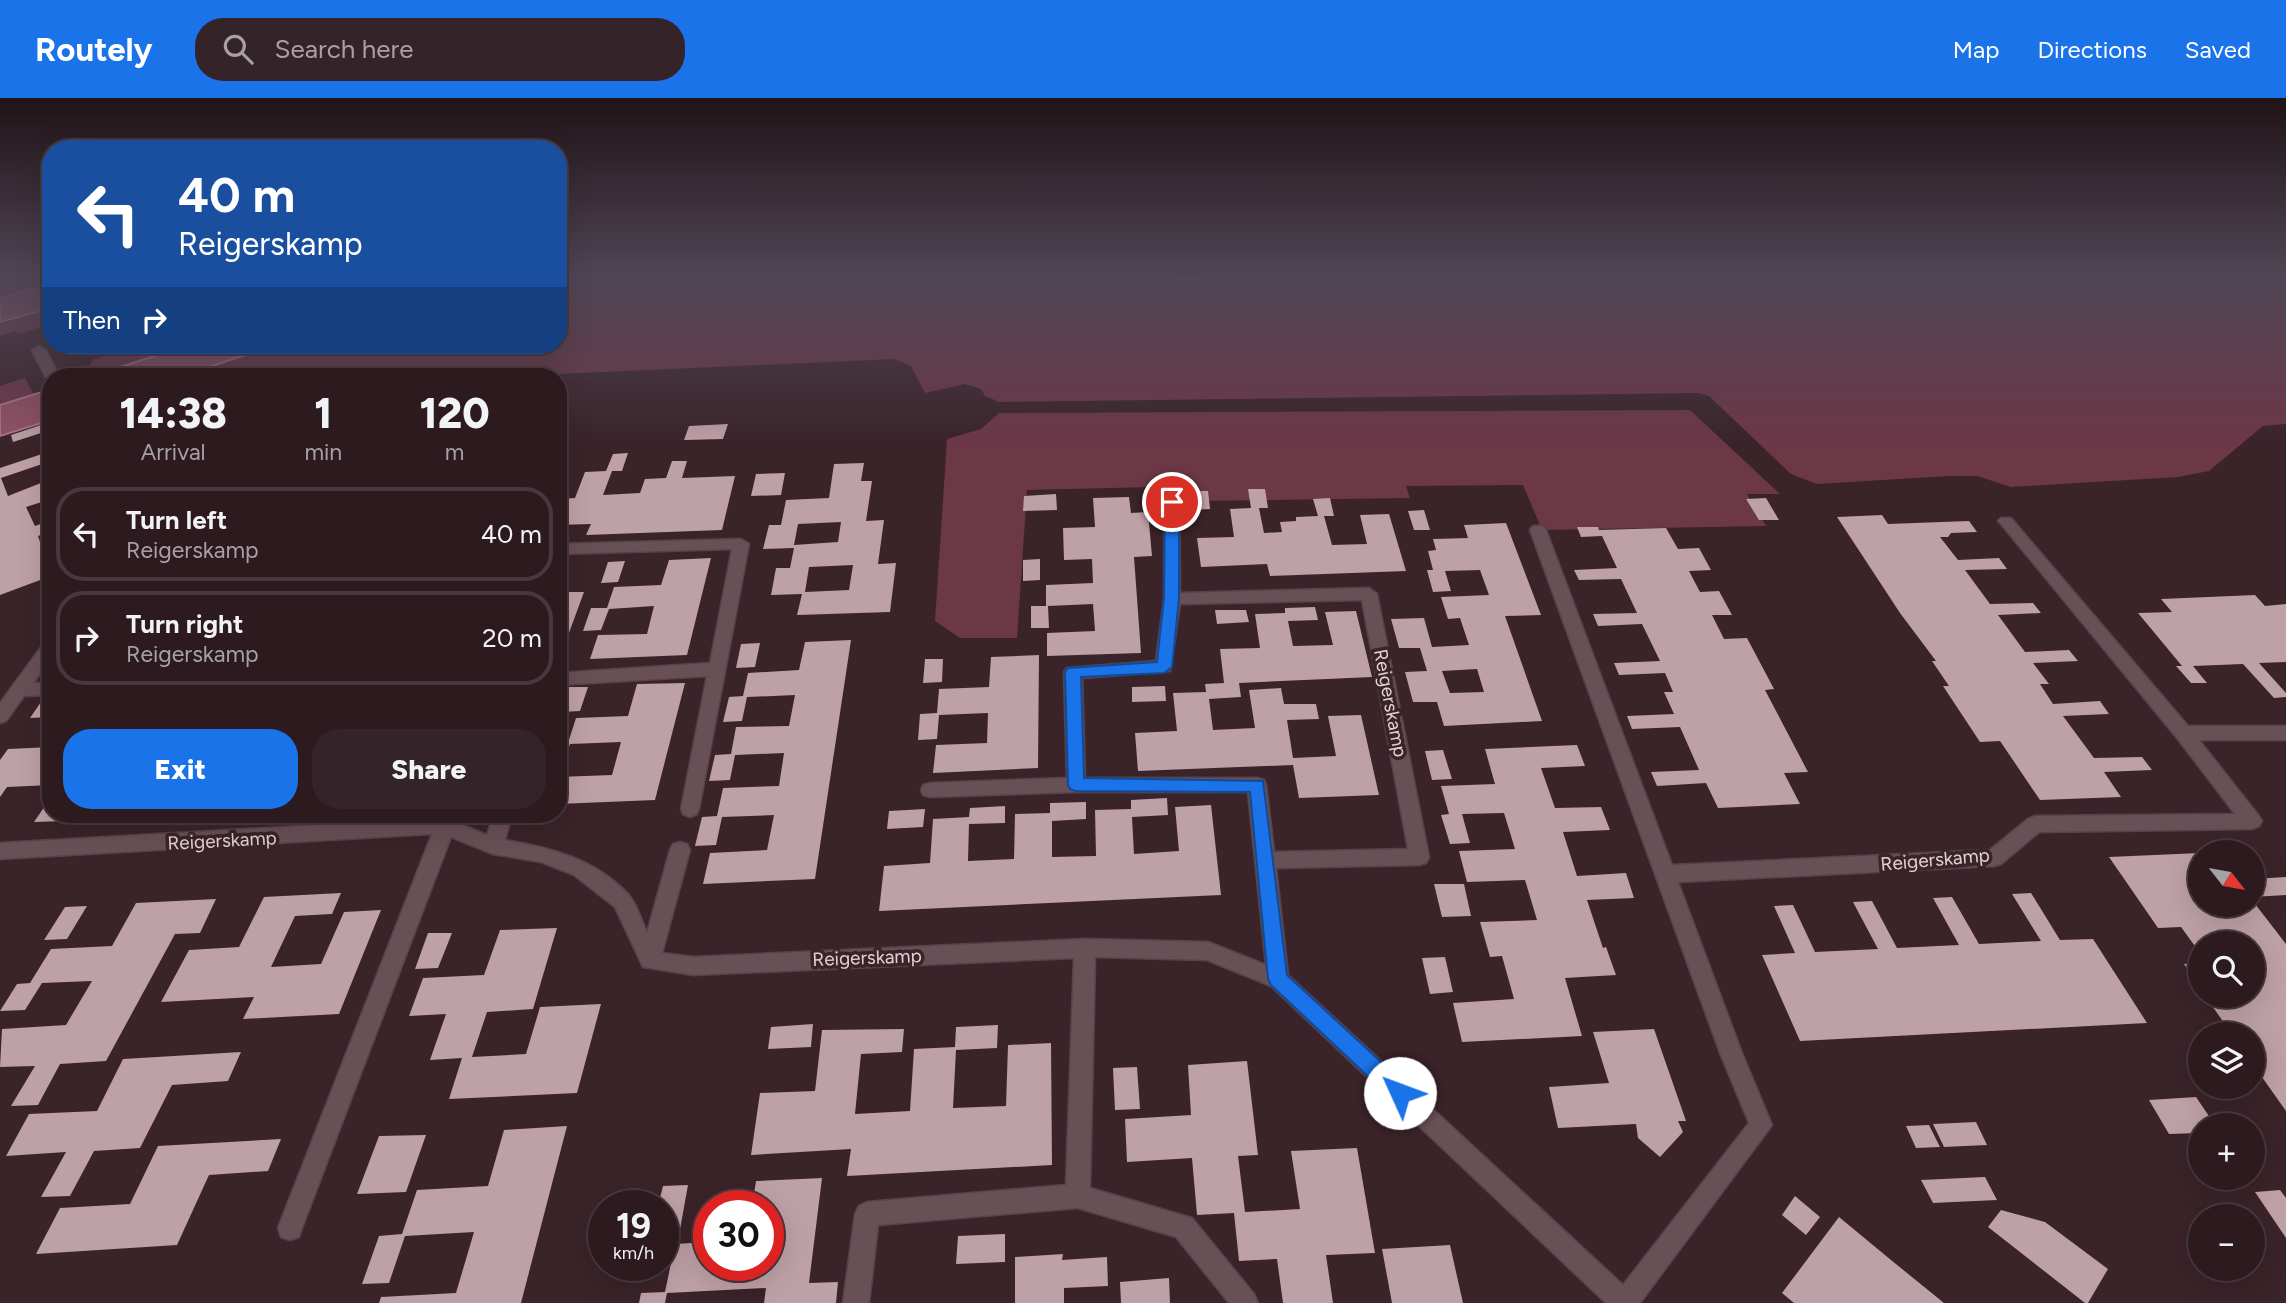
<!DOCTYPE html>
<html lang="en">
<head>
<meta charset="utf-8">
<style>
  body { margin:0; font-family:Figtree,sans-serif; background:#342328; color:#f1f3f6; height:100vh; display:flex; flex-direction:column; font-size:26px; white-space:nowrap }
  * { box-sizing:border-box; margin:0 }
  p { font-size:23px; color:#a6a1a4 }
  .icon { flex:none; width:38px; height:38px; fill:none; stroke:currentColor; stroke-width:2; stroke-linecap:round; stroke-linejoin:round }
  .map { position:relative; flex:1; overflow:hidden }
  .side { position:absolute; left:42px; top:270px; width:525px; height:455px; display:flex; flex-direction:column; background:#2c1a1f; border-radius:28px; box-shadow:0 7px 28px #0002,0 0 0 2px #48383d }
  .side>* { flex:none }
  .hud { position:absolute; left:42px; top:42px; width:525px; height:214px; border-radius:28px; box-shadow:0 7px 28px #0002,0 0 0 2px #48383d; background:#1a4fa0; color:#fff; overflow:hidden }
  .needle { width:46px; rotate:121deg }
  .buttons { position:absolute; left:2188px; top:742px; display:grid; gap:14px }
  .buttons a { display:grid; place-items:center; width:77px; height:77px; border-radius:50%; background:#2c1a1f; box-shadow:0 7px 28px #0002,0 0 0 2px #48383d; font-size:35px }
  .speed { position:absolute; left:588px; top:1092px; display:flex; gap:14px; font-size:35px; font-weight:700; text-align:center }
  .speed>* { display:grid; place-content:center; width:91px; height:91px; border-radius:50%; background:#2c1a1f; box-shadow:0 7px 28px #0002,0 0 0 2px #48383d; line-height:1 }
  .speed small { font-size:18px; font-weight:400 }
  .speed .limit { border:10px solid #d22; background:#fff; color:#111 }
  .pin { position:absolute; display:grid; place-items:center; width:60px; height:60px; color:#fff; margin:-30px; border:4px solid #fff; border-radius:50%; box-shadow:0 2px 7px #0007 }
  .me { position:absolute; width:77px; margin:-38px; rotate:313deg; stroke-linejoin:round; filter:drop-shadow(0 0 5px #0008) }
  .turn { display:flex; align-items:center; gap:24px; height:147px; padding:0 21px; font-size:32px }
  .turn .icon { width:91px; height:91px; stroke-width:2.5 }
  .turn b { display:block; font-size:49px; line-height:60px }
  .then { display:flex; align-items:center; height:66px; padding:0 21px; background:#0003; gap:14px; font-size:26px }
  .eta { display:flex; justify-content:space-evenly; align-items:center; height:119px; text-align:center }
  .eta b { font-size:42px; font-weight:800; line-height:49px }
  .primary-button { display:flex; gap:14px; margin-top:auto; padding:14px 21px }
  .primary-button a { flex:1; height:80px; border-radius:28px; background:#1a73e8; color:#fff; font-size:28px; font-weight:800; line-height:80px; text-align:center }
  .primary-button a+a { background:#342328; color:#f1f3f6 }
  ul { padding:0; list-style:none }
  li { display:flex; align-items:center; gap:21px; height:94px; margin:0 14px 10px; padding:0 7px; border:4px solid #48383d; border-radius:28px }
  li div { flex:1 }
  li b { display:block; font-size:26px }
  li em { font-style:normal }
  header { display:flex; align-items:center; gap:42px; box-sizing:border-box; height:98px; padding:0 35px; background:#1a73e8; color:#fff }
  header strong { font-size:33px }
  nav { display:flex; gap:38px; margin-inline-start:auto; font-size:24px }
  .search { width:490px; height:63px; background:#342328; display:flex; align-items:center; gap:18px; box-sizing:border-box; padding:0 24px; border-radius:28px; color:#a6a1a4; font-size:26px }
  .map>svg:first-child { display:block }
</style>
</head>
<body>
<header>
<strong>Routely</strong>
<div class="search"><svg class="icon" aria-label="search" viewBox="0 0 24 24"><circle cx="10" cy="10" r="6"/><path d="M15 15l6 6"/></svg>Search here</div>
<nav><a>Map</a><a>Directions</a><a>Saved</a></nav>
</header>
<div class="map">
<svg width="2286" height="1205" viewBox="0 0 2286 1205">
  <rect width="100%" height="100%" fill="#3a2329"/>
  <path fill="#6c3747" d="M0 178H51V186L0 200Z
    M558 178H2286V326L2263 328 2209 373 2178 379 2011 389 1977 378H1949L1817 386 1791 376 1709 298 1698 295 999 304 985 298 981 291 965 286 925 295 911 268 894 261 513 278H182L275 247H558Z
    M51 210V226L19 236 15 233 0 238V224Z
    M144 247H189L92 278H81L94 261Z
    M25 280 34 297 0 307V288Z
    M1690 312 1780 396H1747L1766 428 1542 432 1523 387 1406 388 1410 400 1196 403 1195 388 1027 392 1017 540H960L935 523 947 341 981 331 999 315Z"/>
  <path fill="#925164" stroke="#aa7786" stroke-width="2" d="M51 186V210L0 224V200Z
    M189 247H275L182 278H92Z
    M51 291V322L0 338V307Z"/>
  <path fill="#bea0a7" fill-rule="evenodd" d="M1171 178H1202L1203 183H1171Z
    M728 326 723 341 684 342 689 328Z
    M41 327 44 334 13 344 11 337Z
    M51 353V363L1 380 8 398 51 381V401L26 409 35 428 51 422V433L38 438 44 456 47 455 51 465V478L0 497V370Z
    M628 355 622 373H612L603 397 640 395 645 381 666 380 672 363H687L682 380 735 378 722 432 586 437 591 426 558 427V401L575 400 585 374 606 373 613 356Z
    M864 365 861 383H872L866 423 884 422 878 466 896 465 890 514 797 517 802 496 771 497 776 470H790L794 450 763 451 769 427H781L786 402 829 400 834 366ZM841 424 838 444 794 447 798 426ZM853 467 849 492 805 494 809 469Z
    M785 375 781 397 751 398 756 376Z
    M1248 391H1265L1268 410H1259L1264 435 1282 434 1280 424 1296 423V419L1318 418 1313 401 1330 400 1334 418H1324L1332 447 1367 446 1360 417 1389 416 1406 473 1270 478 1267 466 1201 469 1197 440 1234 439 1230 411 1251 410Z
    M1191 393H1208L1210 411 1193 412Z
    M1056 396 1057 412 1023 413 1024 398Z
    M1129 399 1131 415 1148 414 1152 458 1134 459 1141 555 1047 558V535L1095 533 1093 506 1048 508 1049 530H1031V508H1046V487L1093 485 1092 461 1064 462 1063 430 1095 429 1093 400Z
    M1766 400 1779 422H1759L1746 401Z
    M1424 412 1430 432H1414L1408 413Z
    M1882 417 1888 426 1969 423 1977 434 1951 435 1948 439H1940L1958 462 1999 460 2007 471 1965 472 1990 506 2033 505 2041 515 1998 517 2025 554 2069 552 2078 563 2033 565 2049 586H2040L2053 606 2100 603 2109 616 2063 618 2094 660 2142 659 2152 672 2104 674 2121 699 2040 702 2000 643 1980 644 1943 588H1949L1932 563H1936L1900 515 1837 419Z
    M1506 425 1541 517 1505 518 1542 623 1444 628 1437 604H1413L1405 574 1427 573 1420 550H1399L1391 521 1424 520 1432 549 1469 547 1460 520 1448 521 1441 499 1489 497 1480 472 1445 473 1451 493 1433 494 1427 472H1433L1428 453 1436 452 1433 441 1468 440 1464 427ZM1477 571 1484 594 1450 595 1442 573Z
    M1577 429H1598L1599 432 1666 430 1678 451 1699 450 1711 472 1689 473 1700 494 1719 493 1732 517H1712L1724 541 1747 540 1774 591 1765 592 1808 674 1784 675 1800 706 1718 710 1706 685 1657 688 1651 674 1699 672 1680 629 1632 631 1627 618 1674 616 1664 594H1673L1665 575 1619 577 1614 565 1660 563 1642 526 1598 528 1593 516 1637 515 1621 481 1579 482 1574 472 1617 470 1602 438 1581 439Z
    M711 460 687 557 590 561 598 537 647 536 654 508 609 511 601 532 583 533 591 510H607L614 489 661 487 669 462Z
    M1040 461V482L1023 483V462Z
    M625 463 618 484 601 485 608 464Z
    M558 494H584L559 562H558Z
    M2255 497 2265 508 2286 506V564L2259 565 2286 595V599L2274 600 2243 566 2193 568 2207 585H2191L2176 568H2182L2138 515 2172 514 2161 501Z
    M1315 509 1318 522 1288 523 1293 548 1333 547 1325 514 1356 513 1372 579 1239 585 1241 599 1209 601 1213 632 1255 630 1249 592 1281 590 1284 606H1316L1319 621 1287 622 1293 660 1336 658 1328 618 1361 617 1379 697 1299 700 1293 667 1138 673 1135 635 1177 633 1173 595 1206 594 1205 586 1224 585 1220 551 1260 550 1255 516 1285 515V510Z
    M1215 512H1246L1249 524 1217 526Z
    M851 542 815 781 703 786 710 755 767 752 774 717 722 719 716 747 695 748 702 719 717 718 723 690 779 688 784 655 735 657 730 682 709 683 715 657 731 656 736 629 789 628 795 597 747 599 742 623 723 624 729 599 743 598 748 575 799 572 805 544Z
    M760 545 755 569 736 570 741 546Z
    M1039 557 1038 670 933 675 936 647 987 645 988 615 939 617 937 641 918 642 920 616 937 615 939 591 989 589 991 559Z
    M925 561H943L942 584 923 585Z
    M685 585 655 702 558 706V679L612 677 621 644 570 646 562 672H558V646L568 645 576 620 628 618 637 586Z
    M1165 588 1166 603 1132 604V589Z
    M569 589H588L580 613 561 614Z
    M41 604H51V619L30 620Z
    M1577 647 1585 668 1541 670 1555 710 1601 709 1610 732 1563 734 1577 778 1626 775 1634 800 1587 802 1603 850 1606 849 1616 877 1565 880 1582 938 1462 944 1453 905 1514 901 1502 858 1490 859 1480 824 1537 822 1525 782 1467 784 1459 753 1515 751 1504 715 1462 716 1470 745 1450 746 1441 717 1449 716 1441 688 1495 686 1485 651Z
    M51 649V687L7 689 0 699V662L8 651Z
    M1443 652 1452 681 1432 682 1425 653Z
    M51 699V716H68L64 723 34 724Z
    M1167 700 1168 717 1132 719 1134 756 1179 753 1175 709 1211 707 1221 797 879 813 884 768 930 765 933 721 969 719 970 710 1005 708V725L969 726 968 763 1014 761 1015 716 1050 715V705L1086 704V721L1052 723V759L1096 758 1095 712 1131 711V702Z
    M925 711 923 729 887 731 889 713Z
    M2200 755V807H2252V802L2286 846V1013L2252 965V936H2232L2205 898H2252V845H2200V855L2181 829 2158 830 2109 759Z
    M2286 779V797L2252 799V781Z
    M1434 786H1464L1471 818 1442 819Z
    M341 795 332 816 295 818 271 869 321 866 344 814 381 812 339 916 243 921 254 899 161 904 189 852 239 849 264 799Z
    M2031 795 2060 842 2093 841 2147 925 1800 943 1762 857 1795 855 1774 808 1793 807 1815 854 1878 851 1853 804 1872 803 1897 850 1959 847 1933 800 1952 799 1979 846 2041 843 2012 796Z
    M216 801 200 835 175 836 106 963 60 966 38 1007 11 1008 35 968 0 969 2 931 66 927 92 883 42 885 25 912 0 913 17 886 30 885 51 851 112 848 136 805Z
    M87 808 67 841 44 842 65 809Z
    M557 830 533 911 487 914 472 959 526 956 540 909 601 906 577 995 449 1001 462 960 430 962 446 916 409 918 423 880 484 877 500 832Z
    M428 835H452L438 870 415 871Z
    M1445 859 1453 894 1430 896 1422 860Z
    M2200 865V889L2184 866Z
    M813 926 811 949 768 951 771 929Z
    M998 927 997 950 956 952 953 1010 1006 1008 1008 947 1051 945 1052 1067 847 1078 851 1051 751 1057 760 995 815 993 822 932 904 931 902 954 861 956 855 1016 910 1013 914 951 955 949 956 929Z
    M1654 931 1686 1023H1678L1683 1034 1660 1059 1638 1040 1636 1026 1558 1030 1549 989 1609 985 1593 934Z
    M241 954 228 983 172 987 140 1050 94 1053 70 1098 41 1099 66 1054 6 1058 29 1016 97 1013 123 961Z
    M1247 963 1258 1057 1238 1058 1245 1114 1300 1111 1291 1053 1357 1050 1375 1155 1326 1157 1333 1205H1283L1277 1161 1239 1163 1234 1115 1197 1117 1192 1060 1127 1064 1125 1021 1191 1017 1188 967Z
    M1137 969 1140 1011 1115 1012 1113 970Z
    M2196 999 2215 1027H2200V1035L2169 1036 2149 1002Z
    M1976 1024 1987 1047 1944 1049 1933 1026Z
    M1929 1027 1940 1049 1916 1050 1906 1028Z
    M567 1028 521 1205H379L381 1199 456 1195 474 1134 405 1138 389 1185 362 1186 379 1138 402 1136 417 1092 488 1088 504 1032Z
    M426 1037 406 1094 357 1096 379 1038Z
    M281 1041 268 1073 209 1077 177 1147 36 1156 60 1110 130 1106 158 1048Z
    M1985 1079 1997 1102 1933 1105 1921 1082Z
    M822 1080 809 1185 838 1184 836 1205H764L766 1190 667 1195 665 1205H639L641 1195 665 1194 675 1146 709 1144V1167H768V1108H752L756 1083Z
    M688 1087 679 1137 663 1138V1108H658L663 1088Z
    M2280 1092 2286 1100V1140L2255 1094Z
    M1795 1098 1820 1119 1806 1137 1782 1117Z
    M2001 1112 2045 1124 2108 1171 2088 1205H2085L1988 1129Z
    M1839 1119 1891 1162 1944 1205H1794L1782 1195Z
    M1005 1136V1164L956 1166 958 1138Z
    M1450 1147 1463 1205H1392L1382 1151Z
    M1063 1156 1062 1162 1107 1159 1108 1188 1064 1190V1205H1015V1159Z
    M1169 1180 1170 1205H1121L1120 1184Z"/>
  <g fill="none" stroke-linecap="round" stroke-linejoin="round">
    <g stroke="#564248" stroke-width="3">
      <path id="service" d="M39 248 46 252 59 278H51V282L45 278 32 252Z"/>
    </g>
    <g stroke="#564248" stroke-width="3">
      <path id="minor" d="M1172 399 1179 404 1180 495 1369 490 1377 496 1429 759 1426 765 1419 767 1276 770 1288 877 1623 1187 1749 1025 1720 955 1530 432 1533 428H1543L1546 432 1672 767 1990 752 2028 721 2035 718 2235 716 2177 640 2001 426 1998 423 2001 420H2011L2188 628H2286V642H2199L2259 718 2262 723 2259 728 2252 731 2039 734 2001 766 1994 768 1678 784 1742 955 1772 1027 1640 1205H1606L1271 888 1207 862 1095 859 1090 1090 1192 1120 1254 1196 1258 1205H1229L1176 1139 1078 1110 878 1127 869 1205H843L855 1116 859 1108 867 1104 1066 1087 1074 860 693 877 643 869 615 809 574 777 541 764 493 756 451 739 302 1130 299 1139 290 1142 281 1139 278 1130 432 736 0 761V745L445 720 487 737 494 716H512L505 742C549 749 595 761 628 796 637 806 642 823 647 835L670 752 673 746 680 744 687 746 690 752 662 855 693 859 1085 841 1208 844 1266 867 1248 694H1076L930 699 923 697 921 692 923 687 930 685 1067 680 1064 574 1067 570 1156 563 1164 501 1165 404ZM1362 502 1408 751 1274 754 1266 687 1264 682 1257 680H1085L1082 580 1170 573 1180 506Z
        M741 441 749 446 699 711 697 716 690 719 683 716 681 711 707 578 558 587V575L710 565 732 451 558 456V446Z
        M51 542V561L33 585H51V597L24 598 6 623 0 625V605L45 544Z"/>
    </g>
    <use href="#service" fill="#694f56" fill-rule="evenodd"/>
    <use href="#minor" fill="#694f56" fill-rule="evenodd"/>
  </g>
  <linearGradient id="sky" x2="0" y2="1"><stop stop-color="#201317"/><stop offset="0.51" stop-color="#4f4554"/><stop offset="1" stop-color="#4f4554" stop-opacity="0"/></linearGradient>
  <rect width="2286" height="347" fill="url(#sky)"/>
  <path fill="#1a73e8" stroke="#114b97" stroke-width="2" d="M1172 400 1179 404V500L1172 569 1164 575 1081 579 1084 680 1263 683 1287 877 1407 988 1410 995 1407 1002 1400 1005 1393 1002 1271 887 1268 881 1250 694 1076 693 1070 691 1068 687 1065 574 1068 570 1157 564 1164 500 1165 404Z"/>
  <g text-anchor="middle" stroke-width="7" stroke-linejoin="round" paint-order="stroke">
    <g font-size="19" fill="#e1d1d4" stroke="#3a2329">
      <text transform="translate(1391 605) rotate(79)" y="7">Reigerskamp</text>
      <text transform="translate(222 742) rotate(-3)" y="7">Reigerskamp</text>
      <text transform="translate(1935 761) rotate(-5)" y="7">Reigerskamp</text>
      <text transform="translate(867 859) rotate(-2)" y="7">Reigerskamp</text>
    </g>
  </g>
</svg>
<div class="buttons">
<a><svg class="needle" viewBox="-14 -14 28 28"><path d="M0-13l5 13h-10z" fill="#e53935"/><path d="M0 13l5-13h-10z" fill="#a6a1a4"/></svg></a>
<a><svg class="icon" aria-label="search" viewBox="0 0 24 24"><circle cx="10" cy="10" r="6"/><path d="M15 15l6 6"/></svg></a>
<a><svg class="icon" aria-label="layers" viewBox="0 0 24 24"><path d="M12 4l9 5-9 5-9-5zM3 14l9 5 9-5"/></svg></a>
<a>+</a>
<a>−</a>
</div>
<div class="speed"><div>19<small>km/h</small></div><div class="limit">30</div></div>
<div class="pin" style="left:1172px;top:404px;background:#d93025"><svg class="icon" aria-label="arrive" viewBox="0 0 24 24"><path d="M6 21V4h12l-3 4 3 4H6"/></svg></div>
<svg class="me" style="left:1400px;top:995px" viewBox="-20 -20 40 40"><circle r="19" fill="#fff"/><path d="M0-13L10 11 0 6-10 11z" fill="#1a73e8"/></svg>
<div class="hud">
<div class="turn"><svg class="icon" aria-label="left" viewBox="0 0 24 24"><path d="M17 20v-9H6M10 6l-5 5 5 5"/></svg><div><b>40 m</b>Reigerskamp</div></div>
<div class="then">Then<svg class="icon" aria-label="right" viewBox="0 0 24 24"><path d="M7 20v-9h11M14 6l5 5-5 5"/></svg></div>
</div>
<section class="side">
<div class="eta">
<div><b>14:38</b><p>Arrival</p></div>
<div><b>1</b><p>min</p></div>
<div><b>120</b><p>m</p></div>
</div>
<ul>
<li><svg class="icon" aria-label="left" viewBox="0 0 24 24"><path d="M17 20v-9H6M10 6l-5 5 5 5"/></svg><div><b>Turn left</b><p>Reigerskamp</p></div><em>40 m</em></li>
<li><svg class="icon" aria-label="right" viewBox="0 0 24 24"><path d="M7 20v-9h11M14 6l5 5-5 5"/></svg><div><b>Turn right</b><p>Reigerskamp</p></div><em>20 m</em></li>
</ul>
<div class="primary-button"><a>Exit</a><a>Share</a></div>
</section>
</div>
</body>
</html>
